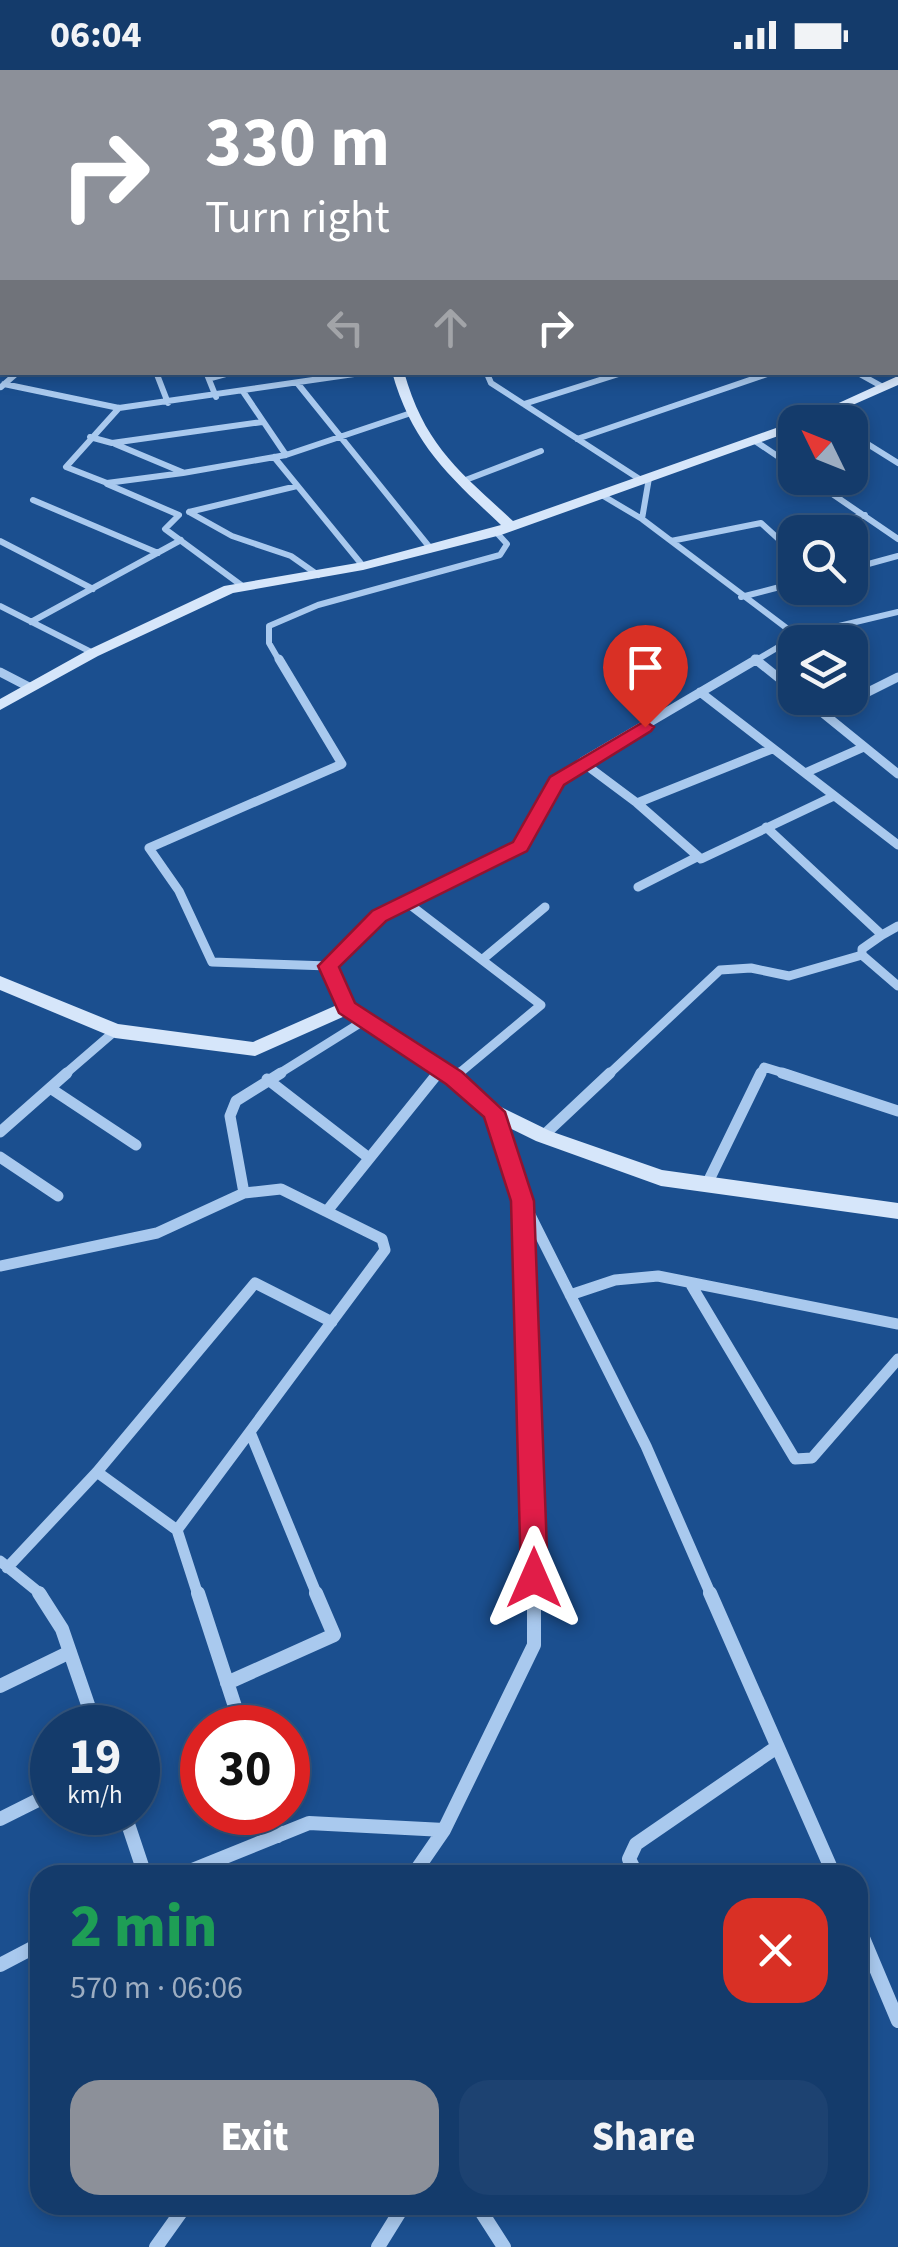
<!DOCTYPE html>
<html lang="en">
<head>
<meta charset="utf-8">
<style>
  body { margin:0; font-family:"Source Sans 3",sans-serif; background:#1d4271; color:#f1f3f6; height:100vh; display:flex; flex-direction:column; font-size:38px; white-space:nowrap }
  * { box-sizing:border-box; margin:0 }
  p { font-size:32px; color:#9dadc1 }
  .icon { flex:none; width:55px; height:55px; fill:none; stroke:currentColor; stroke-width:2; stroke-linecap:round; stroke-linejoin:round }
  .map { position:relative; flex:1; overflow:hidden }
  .panel { position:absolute; left:30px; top:1795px; width:838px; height:350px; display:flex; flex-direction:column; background:#143b6b; border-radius:30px; box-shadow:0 5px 15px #0003,0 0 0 2px #33557e }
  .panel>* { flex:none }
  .banner { position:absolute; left:0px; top:0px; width:900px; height:305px; box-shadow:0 5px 15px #0003,0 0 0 2px #33557e; background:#8c9099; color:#fff; overflow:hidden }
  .needle { width:65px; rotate:313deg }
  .tools { position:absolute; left:778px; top:335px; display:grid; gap:20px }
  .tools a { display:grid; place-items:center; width:90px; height:90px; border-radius:20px; background:#143b6b; box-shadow:0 5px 15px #0003,0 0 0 2px #33557e; font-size:50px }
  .speed { position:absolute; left:30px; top:1635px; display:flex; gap:20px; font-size:50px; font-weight:700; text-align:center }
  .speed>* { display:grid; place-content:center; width:130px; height:130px; border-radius:50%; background:#143b6b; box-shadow:0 5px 15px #0003,0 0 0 2px #33557e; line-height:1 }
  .speed small { font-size:25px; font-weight:400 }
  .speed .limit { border:15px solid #d22; background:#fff; color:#111 }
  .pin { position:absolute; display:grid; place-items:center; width:85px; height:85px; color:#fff; margin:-102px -42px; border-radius:50% 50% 50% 0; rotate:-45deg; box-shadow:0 0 10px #0007 }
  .pin .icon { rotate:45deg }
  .me { position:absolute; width:110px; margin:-55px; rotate:0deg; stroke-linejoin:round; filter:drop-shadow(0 0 8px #0008) }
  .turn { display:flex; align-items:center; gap:35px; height:210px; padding:0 40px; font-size:45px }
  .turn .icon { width:130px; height:130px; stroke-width:2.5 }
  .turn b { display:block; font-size:70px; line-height:85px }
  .lanes { display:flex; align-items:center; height:95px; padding:0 40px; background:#0003; justify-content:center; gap:50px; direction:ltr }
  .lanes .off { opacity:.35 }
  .round { display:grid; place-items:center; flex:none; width:105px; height:105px; border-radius:30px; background:#1d4271 }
  .headline { display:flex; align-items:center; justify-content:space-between; height:170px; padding:0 40px }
  h1 { font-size:60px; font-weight:800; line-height:75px; color:#1e9e55 }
  .primary-button { display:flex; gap:20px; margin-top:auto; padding:20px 40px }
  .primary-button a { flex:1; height:115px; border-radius:30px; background:#8c9099; color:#fff; font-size:40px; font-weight:800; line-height:115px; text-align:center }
  .primary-button a+a { background:#1d4271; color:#f1f3f6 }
  .status { display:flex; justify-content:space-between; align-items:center; height:70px; padding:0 50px; background:#143b6b; direction:ltr }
  .status svg { height:28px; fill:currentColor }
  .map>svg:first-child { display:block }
</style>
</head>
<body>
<div class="status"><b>06:04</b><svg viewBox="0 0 49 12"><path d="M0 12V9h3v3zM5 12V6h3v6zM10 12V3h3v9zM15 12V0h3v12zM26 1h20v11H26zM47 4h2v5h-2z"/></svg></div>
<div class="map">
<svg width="898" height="2177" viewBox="0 0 898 2177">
  <rect width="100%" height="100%" fill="#1b4f8f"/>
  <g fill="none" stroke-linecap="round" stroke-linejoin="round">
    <path stroke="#a9c9ee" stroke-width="5" d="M361 0 368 2
      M682 0 687 2
      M761 0 768 2
      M821 0 829 2
      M282 2 290 0
      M449 2 457 0
      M520 2 524 0
      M707 2 714 0
      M837 2 844 0"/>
    <path stroke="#a9c9ee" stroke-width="6" d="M156 302 168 333
      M206 302 216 327
      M494 302 488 306 491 313 641 410
      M856 302 883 317
      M211 308 233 302
      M4 314 119 338 368 302
      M298 314 431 479
      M1 317 18 302
      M244 323 286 385
      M524 334 625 302
      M119 338 66 397 107 413 183 403 286 385 408 344
      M822 345 834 352
      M850 363 898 393
      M90 367 112 373 262 352
      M577 369 773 302
      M755 371 795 398
      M115 374 182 402
      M274 387 363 496
      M809 408 898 469
      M463 411 541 381
      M107 414 179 445 165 459 241 515
      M600 424 642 449 797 566
      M33 430 158 483
      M189 442 232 466 291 486 318 505
      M189 442 297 416
      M642 449 649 408
      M796 462 865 445
      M0 471 93 519
      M671 471 761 453 795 484
      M850 499 898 486
      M741 527 795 513
      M0 536 93 583
      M31 552 181 470
      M754 589 758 592
      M280 592 269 573V556L318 535 500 485 507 474 496 462
      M753 592 797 566 898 542"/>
    <path stroke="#a9c9ee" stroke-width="9" d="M279 589 342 694 149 778 179 821 212 892 329 896
      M755 589 795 621
      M0 602 29 617
      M898 607 824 644 898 704
      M700 622 898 775
      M803 628 824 644
      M772 679 637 733 701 789 834 726
      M582 692 637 733
      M805 703 864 677
      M766 757 882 865 862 879V885L898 916
      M638 817 695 788
      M405 831 541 935 457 1005
      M882 865 898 856
      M483 889 545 837
      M346 938 329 896 379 846 520 777 557 712 582 692 757 589
      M64 1005 115 961
      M277 1005 365 950
      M436 1005 441 999
      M608 1005 720 900 751 898 789 906 862 885
      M760 1005 764 997 790 1005"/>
    <path stroke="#a9c9ee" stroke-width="11" d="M782 1003 898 1041
      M454 1008 460 1003
      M267 1009 369 1088
      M50 1018 136 1075
      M494 1043 523 1131 646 1376 711 1525
      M0 1062 67 1003
      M543 1066 610 1003
      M0 1087 58 1126
      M707 1114 761 1003
      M244 1123 230 1046 236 1031 281 1003
      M523 1137 534 1525
      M327 1141 438 1003
      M0 1196 157 1163 244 1123 281 1119 382 1169 385 1180 177 1460
      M690 1213 795 1389 812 1388 898 1289
      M570 1225 615 1210 658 1206 898 1254
      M250 1362 317 1525
      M97 1402 177 1460 198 1525
      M0 1491 42 1525
      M7 1498 97 1402 255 1213 332 1252"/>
    <path stroke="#a9c9ee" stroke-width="14" d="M39 1523 62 1559 96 1658
      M198 1523 242 1658
      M710 1523 834 1805
      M227 1613 334 1565 316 1523
      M0 1616 70 1582
      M124 1742 145 1805
      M271 1742 278 1766
      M0 1749 52 1723
      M180 1805 309 1753 444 1760
      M413 1805 444 1760 534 1575V1523
      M637 1805 629 1789 636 1774 777 1677
      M858 1856 898 1951
      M0 1895 40 1874
      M477 2135 504 2177
      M156 2177 186 2135
      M378 2177 404 2135"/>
    <path fill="#d6e6fa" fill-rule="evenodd" d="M392 302H404C425 376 459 401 513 451L790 353 797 352 795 360 501 465 363 500 233 523 98 586 0 640V629L88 580 224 516 363 492 501 455C449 406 412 374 392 302Z
      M898 306V315L814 352H797Z
      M0 906 118 954 253 972 346 931 461 1003 501 1037 550 1061 662 1100 898 1133V1149L661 1116 536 1071 487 1047 447 1013 345 946 255 986 115 968 0 920Z"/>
    <path fill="#f0f6ff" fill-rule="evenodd" d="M3 0H15V2H3Z"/>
    <path fill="#fff" fill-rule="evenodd" d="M2 102V112L0 113V103Z"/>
  </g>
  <path fill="#e11d48" stroke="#92132f" stroke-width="2.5" d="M645 651 654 657 651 661 564 715 527 781 386 851 339 897 355 933 462 1002 505 1042 534 1131 548 1508 544 1517 534 1521 525 1517 521 1508 511 1131 484 1047 446 1014 339 943 318 896 372 841 513 772 550 707Z"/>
</svg>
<div class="tools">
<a><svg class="needle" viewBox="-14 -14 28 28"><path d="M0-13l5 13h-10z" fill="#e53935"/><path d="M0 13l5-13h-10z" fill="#9dadc1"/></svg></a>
<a><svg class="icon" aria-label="search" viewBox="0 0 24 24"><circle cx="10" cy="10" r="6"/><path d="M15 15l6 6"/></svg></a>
<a><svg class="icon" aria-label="layers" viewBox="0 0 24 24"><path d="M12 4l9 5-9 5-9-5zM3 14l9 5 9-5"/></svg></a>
</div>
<div class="speed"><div>19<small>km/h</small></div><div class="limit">30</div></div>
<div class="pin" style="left:645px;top:657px;background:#d93025"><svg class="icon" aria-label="arrive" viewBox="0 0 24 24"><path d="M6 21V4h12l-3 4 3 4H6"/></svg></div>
<svg class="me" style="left:534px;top:1508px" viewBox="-20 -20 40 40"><path d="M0-17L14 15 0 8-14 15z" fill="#e11d48" stroke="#fff" stroke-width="4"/></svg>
<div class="banner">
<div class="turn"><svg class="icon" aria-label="right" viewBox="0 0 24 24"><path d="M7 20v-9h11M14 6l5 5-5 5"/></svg><div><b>330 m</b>Turn right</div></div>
<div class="lanes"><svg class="icon off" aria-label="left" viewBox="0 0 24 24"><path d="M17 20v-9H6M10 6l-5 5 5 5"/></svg><svg class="icon off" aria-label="ahead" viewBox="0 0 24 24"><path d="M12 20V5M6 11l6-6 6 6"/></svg><svg class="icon" aria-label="right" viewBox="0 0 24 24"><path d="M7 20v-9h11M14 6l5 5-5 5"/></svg></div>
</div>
<section class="panel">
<div class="headline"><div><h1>2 min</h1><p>570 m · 06:06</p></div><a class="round" style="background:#d93025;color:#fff"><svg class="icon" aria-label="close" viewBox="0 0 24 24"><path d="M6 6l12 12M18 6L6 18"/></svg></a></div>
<div class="primary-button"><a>Exit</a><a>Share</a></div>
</section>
</div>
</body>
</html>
